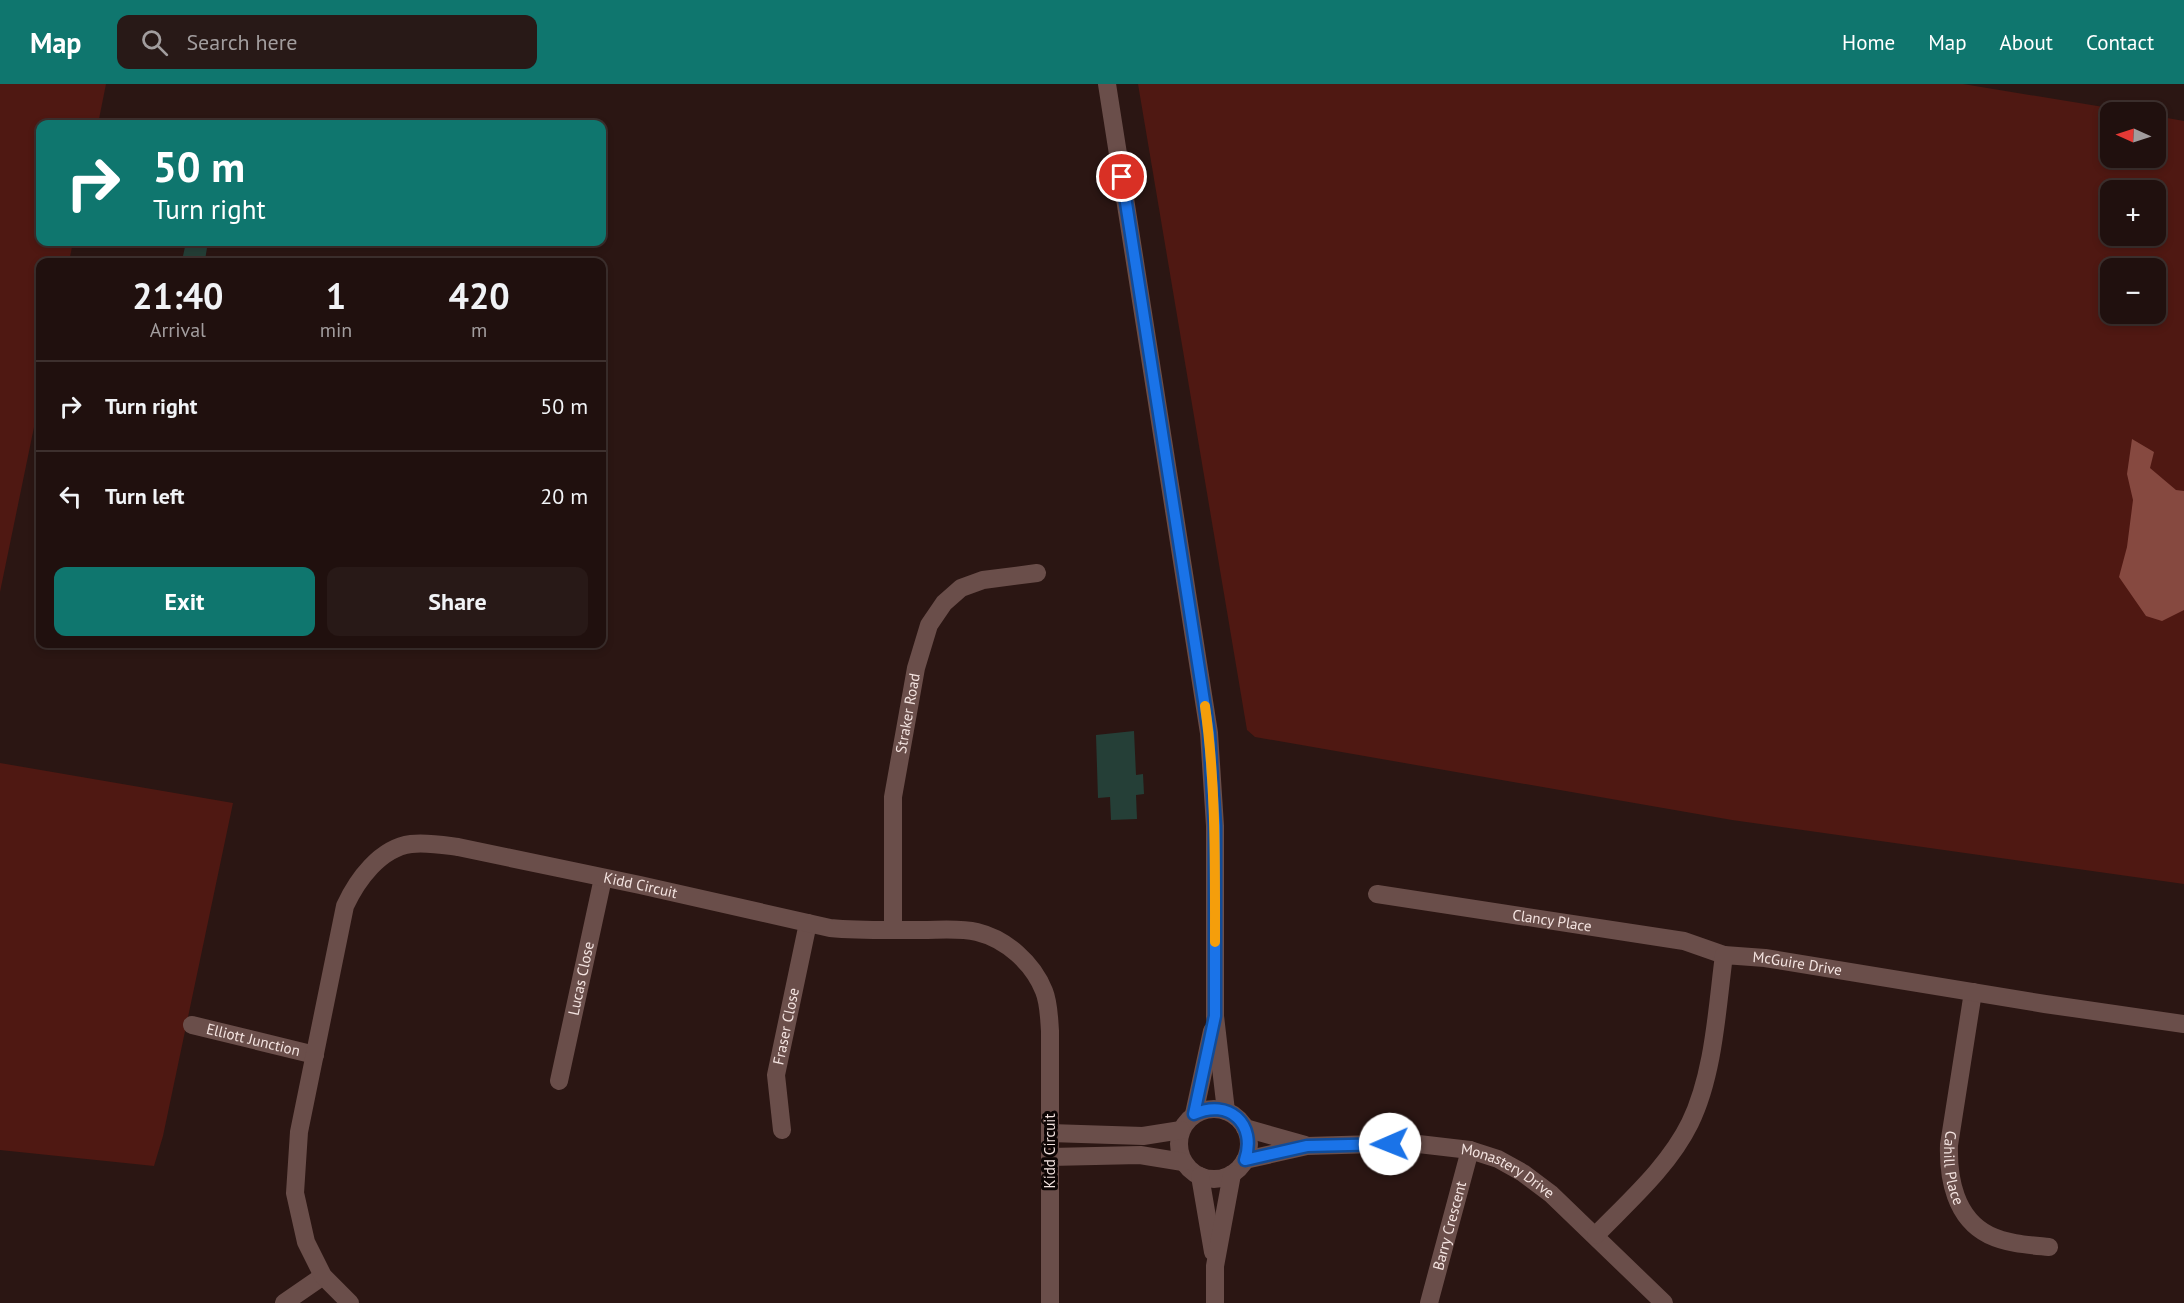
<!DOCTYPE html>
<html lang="en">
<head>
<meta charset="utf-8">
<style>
  body { margin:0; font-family:"PT Sans",sans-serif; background:#281917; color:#f1f3f6; height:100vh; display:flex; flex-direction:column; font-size:22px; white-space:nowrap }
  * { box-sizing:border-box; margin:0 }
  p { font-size:20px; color:#a29d9e }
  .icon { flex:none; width:33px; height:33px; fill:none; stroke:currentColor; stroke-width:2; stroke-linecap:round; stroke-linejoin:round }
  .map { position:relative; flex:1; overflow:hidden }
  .drawer { position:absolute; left:36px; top:174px; width:570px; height:390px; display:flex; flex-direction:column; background:#20100e; border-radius:12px; box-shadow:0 3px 9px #0003,0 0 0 2px #3d302e }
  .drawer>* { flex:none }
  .banner { position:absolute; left:36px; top:36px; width:570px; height:126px; border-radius:12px; box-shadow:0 3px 9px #0003,0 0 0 2px #3d302e; background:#0f766e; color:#fff; overflow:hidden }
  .needle { width:39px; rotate:273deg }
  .tools { position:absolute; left:2100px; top:18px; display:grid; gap:12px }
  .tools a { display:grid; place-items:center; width:66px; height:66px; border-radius:12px; background:#20100e; box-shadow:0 3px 9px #0003,0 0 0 2px #3d302e; font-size:30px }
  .pin { position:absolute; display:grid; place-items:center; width:51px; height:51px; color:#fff; margin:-26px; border:3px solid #fff; border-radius:50%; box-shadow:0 2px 6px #0007 }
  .me { position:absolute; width:66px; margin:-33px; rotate:269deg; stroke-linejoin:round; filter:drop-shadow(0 0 4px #0008) }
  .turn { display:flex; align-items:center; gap:21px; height:126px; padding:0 18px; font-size:27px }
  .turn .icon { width:78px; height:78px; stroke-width:2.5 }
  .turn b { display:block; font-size:42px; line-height:51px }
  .eta { display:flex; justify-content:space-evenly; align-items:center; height:102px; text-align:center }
  .eta b { font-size:36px; font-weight:700; line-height:42px }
  .action { display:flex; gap:12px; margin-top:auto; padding:12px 18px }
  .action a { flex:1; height:69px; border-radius:12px; background:#0f766e; color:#fff; font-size:24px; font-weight:700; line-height:69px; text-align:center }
  .action a+a { background:#281917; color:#f1f3f6 }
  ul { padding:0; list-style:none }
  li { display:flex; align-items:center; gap:18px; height:90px; padding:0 18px; border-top:2px solid #3d302e }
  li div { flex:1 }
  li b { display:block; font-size:22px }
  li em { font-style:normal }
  header { display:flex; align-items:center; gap:36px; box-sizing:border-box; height:84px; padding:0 30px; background:#0f766e; color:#fff }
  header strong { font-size:28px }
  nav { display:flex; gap:33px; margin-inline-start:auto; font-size:21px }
  .search { width:420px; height:54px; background:#281917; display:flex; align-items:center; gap:15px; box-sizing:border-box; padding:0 21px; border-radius:12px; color:#a29d9e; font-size:22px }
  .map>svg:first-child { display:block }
</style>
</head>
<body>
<header>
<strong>Map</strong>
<div class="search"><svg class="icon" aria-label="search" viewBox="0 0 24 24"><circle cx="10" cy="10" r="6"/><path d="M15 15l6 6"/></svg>Search here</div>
<nav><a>Home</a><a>Map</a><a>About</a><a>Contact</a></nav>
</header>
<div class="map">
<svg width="2184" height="1219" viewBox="0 0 2184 1219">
  <rect width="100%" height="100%" fill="#2b1613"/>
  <path fill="#4f1812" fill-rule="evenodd" d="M0 0H106L98 40H40V158H73L69 178H40V314L0 508Z
    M1138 0H1963L2134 28H2110V74H2156V32L2184 37V800L1732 736 1255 653 1247 646ZM2110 106H2156V152H2110ZM2110 184H2156V230H2110Z
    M0 679 233 719 163 1052 154 1082 0 1066Z"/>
  <path fill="#864940" d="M2132 355 2154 368 2150 384 2176 406 2184 407V526L2162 537 2146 532 2119 493 2127 463 2133 416 2127 390Z"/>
  <path fill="#253f37" d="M186 158H208L205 176 183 172Z
    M1134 647 1136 691 1143 690 1144 710 1136 711 1137 735 1111 736 1110 713 1098 714 1096 651Z"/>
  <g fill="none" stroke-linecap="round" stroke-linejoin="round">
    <g stroke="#6a4e4a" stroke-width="18">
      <path d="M1107 0 1209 649 1215 742V932L1226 1027"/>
      <path id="s1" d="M1377 810 1684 857 1724 871"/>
      <path id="s2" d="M893 846V713L916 584 929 541 944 519 961 504 983 496 1037 489"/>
      <path id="s3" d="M1973 908 1949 1061C1948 1094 1955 1134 1989 1151 2008 1160 2029 1161 2049 1163"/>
      <path id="s4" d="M192 941 315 971"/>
      <path id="s5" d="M559 997 603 794"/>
      <circle cx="1214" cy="1060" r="35"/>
      <path d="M1194 1030 1212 947"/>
      <path d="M1245 1044 1305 1061"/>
      <path id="s6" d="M782 1046 776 991 808 839"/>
      <path d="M1050 1049 1143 1052 1181 1046"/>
      <path d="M1050 1073 1140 1071 1183 1078"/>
      <path id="s7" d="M1245 1076 1307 1062 1410 1059 1470 1066 1498 1075 1523 1089 1551 1110 1664 1219"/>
      <path d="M1200 1092 1213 1168"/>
      <path id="s8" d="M1596 1151C1629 1117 1669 1082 1690 1039 1714 990 1717 924 1724 871L1765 874 2045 920 2184 940"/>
      <path d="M284 1219 323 1192"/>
      <path id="s9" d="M350 1219 323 1192 306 1158 295 1109 299 1048 345 822C357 796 380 764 411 760 426 758 443 761 458 763L640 801 830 844C861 847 891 846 922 846 940 846 960 844 977 848 1006 855 1033 879 1044 907 1049 919 1049 934 1050 947V1219"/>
      <path d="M1215 1219V1182L1232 1090"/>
      <path id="s10" d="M1429 1219 1470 1066"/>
    </g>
  </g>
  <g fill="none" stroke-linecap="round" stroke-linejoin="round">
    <g stroke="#114b97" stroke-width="15">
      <path id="route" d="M1122 93 1209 649 1215 742V932L1194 1030C1229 1014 1257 1040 1245 1076L1307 1062 1390 1060"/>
    </g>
    <use href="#route" stroke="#1a73e8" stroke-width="10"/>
    <path stroke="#f59e0b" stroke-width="10" d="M1205 622C1216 700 1215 779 1215 858"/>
  </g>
  <g text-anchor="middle" stroke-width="6" stroke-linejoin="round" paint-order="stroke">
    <g font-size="15" fill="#f4e4e1" stroke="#0d0504">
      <text dy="5" stroke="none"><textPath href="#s2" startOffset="218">Straker Road</textPath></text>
      <text dy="5" stroke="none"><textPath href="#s9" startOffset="746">Kidd Circuit</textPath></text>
      <text dy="5" stroke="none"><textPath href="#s1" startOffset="177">Clancy Place</textPath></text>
      <text dy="5" stroke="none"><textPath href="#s8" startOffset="393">McGuire Drive</textPath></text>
      <text dy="5" stroke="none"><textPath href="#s5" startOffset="105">Lucas Close</textPath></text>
      <text dy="5" stroke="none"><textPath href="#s6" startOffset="105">Fraser Close</textPath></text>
      <text dy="5" stroke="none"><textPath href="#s4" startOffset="63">Elliott Junction</textPath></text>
      <text transform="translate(1050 1067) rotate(-90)" y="5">Kidd Circuit</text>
      <text dy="5" stroke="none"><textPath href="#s3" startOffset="178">Cahill Place</textPath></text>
      <text dy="5" stroke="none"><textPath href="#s7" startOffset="270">Monastery Drive</textPath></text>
      <text dy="5" stroke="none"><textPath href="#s10" startOffset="80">Barry Crescent</textPath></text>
    </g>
  </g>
</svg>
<div class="tools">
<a><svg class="needle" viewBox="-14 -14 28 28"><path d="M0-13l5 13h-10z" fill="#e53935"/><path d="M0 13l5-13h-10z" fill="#a29d9e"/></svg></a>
<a>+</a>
<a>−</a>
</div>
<div class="pin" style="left:1122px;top:93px;background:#d93025"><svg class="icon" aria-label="arrive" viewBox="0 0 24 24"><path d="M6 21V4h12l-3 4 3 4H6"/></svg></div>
<svg class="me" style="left:1390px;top:1060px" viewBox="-20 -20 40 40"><circle r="19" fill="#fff"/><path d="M0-13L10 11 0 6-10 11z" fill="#1a73e8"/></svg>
<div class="banner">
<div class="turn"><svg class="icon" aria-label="right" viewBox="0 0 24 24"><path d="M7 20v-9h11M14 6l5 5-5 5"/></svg><div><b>50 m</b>Turn right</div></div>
</div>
<section class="drawer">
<div class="eta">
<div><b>21:40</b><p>Arrival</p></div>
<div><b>1</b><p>min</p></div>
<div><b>420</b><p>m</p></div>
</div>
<ul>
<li><svg class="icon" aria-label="right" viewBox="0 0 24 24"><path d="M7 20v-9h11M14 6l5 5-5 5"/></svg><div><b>Turn right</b></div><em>50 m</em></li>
<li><svg class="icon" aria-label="left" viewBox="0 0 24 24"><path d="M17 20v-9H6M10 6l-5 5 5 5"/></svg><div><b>Turn left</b></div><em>20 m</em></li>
</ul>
<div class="action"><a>Exit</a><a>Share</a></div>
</section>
</div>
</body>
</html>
